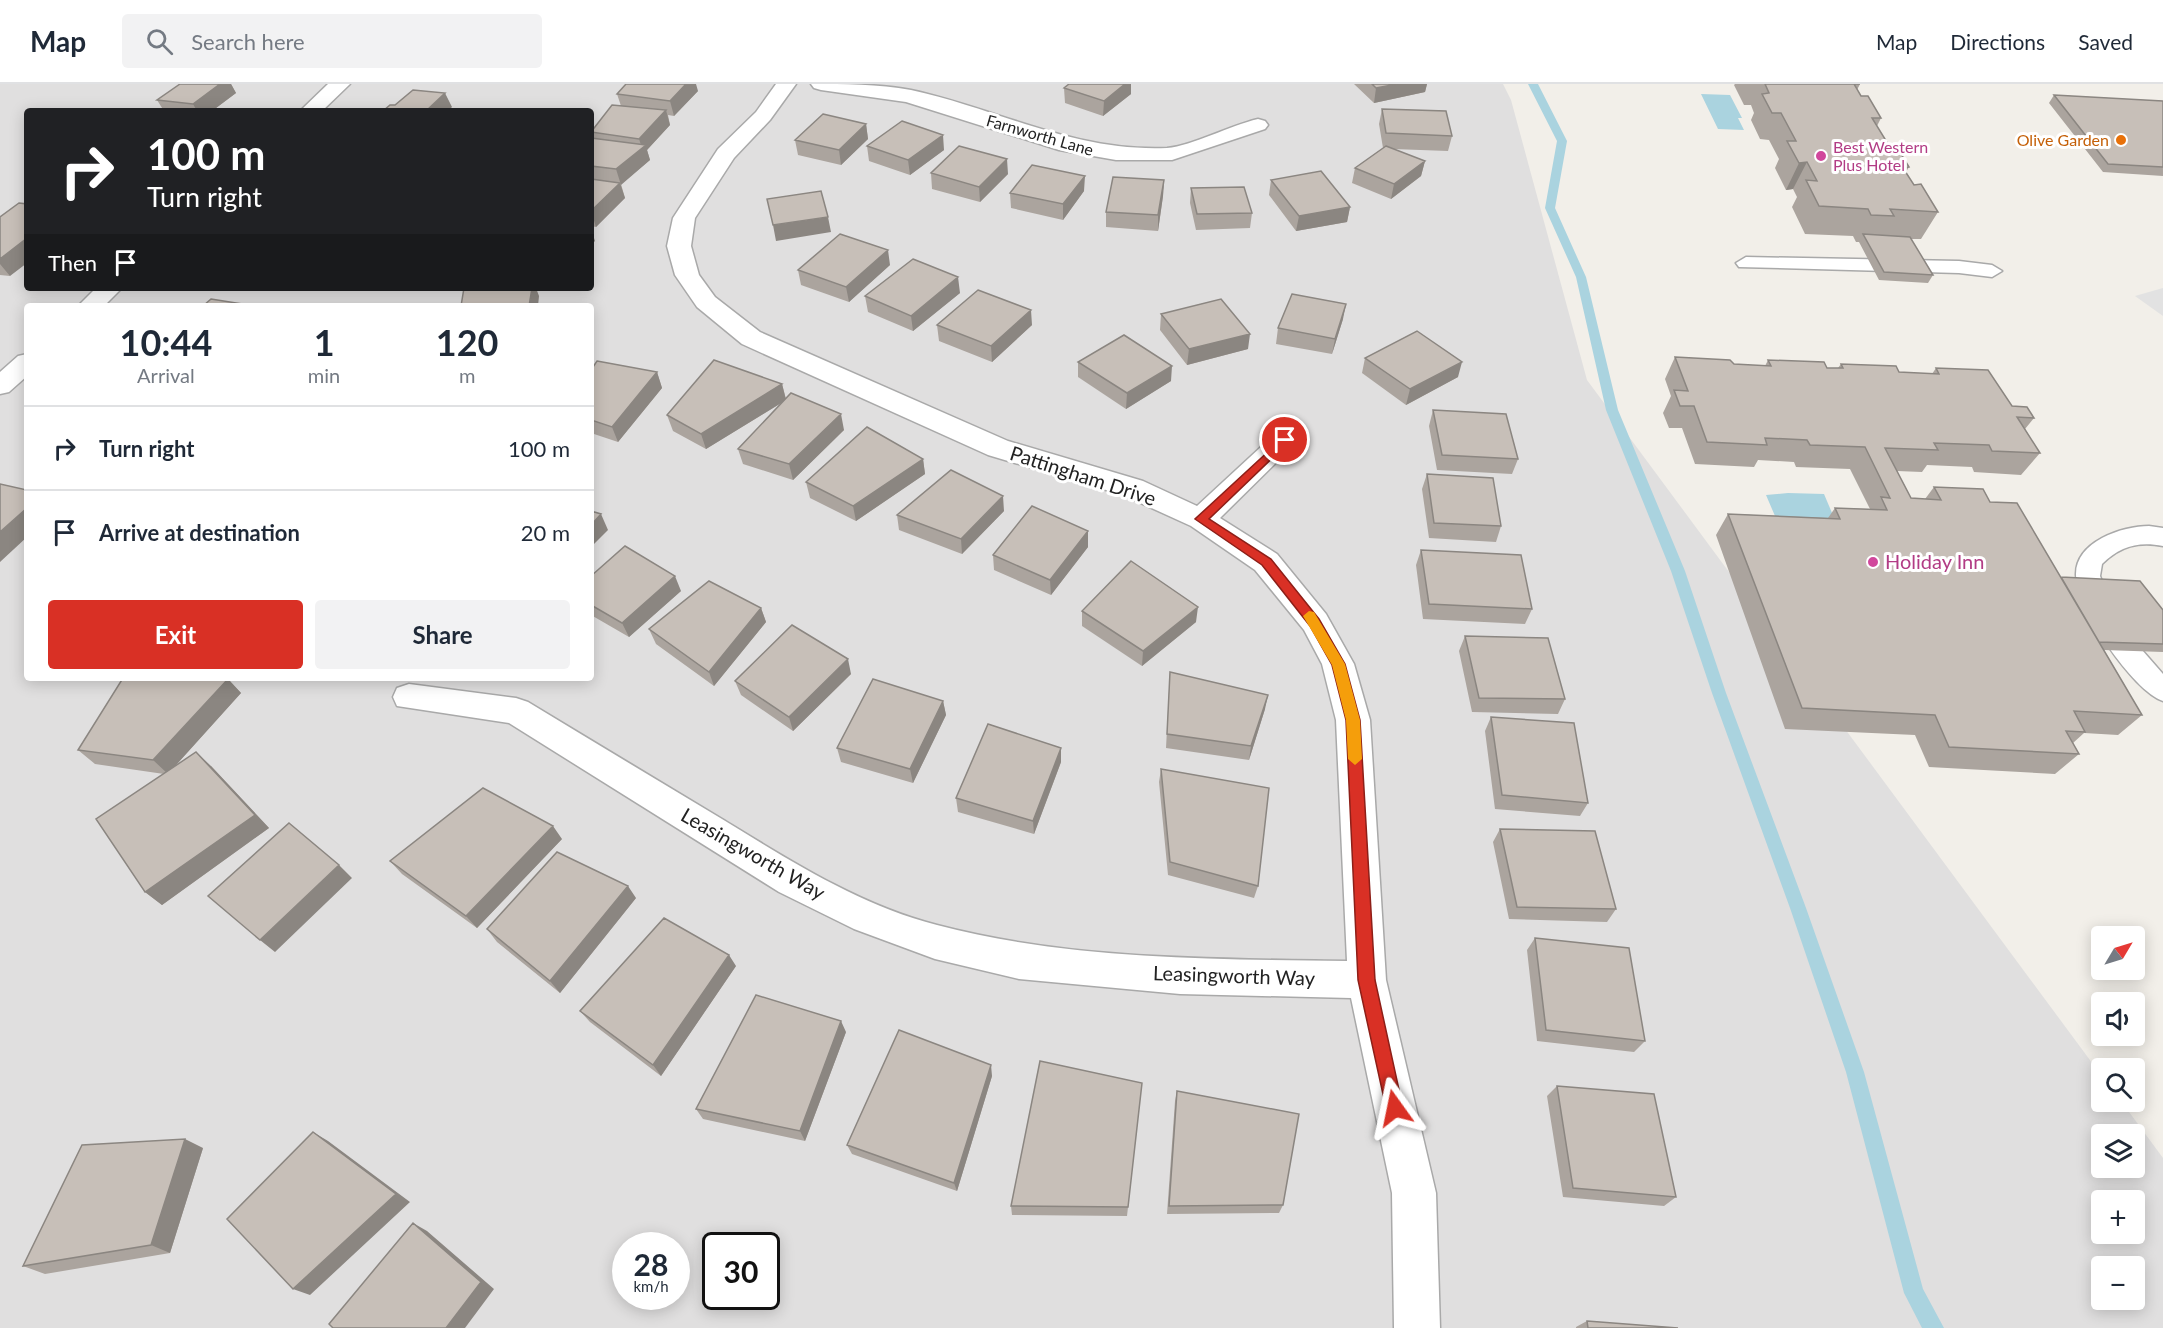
<!DOCTYPE html>
<html lang="en">
<head>
<meta charset="utf-8">
<style>
  body { margin:0; font-family:Lato,sans-serif; background:#f2f2f3; color:#1f2937; height:100vh; display:flex; flex-direction:column; font-size:22px; white-space:nowrap }
  * { box-sizing:border-box; margin:0 }
  p { font-size:20px; color:#747a83 }
  .icon { flex:none; width:33px; height:33px; fill:none; stroke:currentColor; stroke-width:2; stroke-linecap:round; stroke-linejoin:round }
  .map { position:relative; flex:1; overflow:hidden }
  .side { position:absolute; left:24px; top:219px; width:570px; height:378px; display:flex; flex-direction:column; background:#fff; border-radius:6px; box-shadow:0 3px 15px #0003 }
  .side>* { flex:none }
  .top-card { position:absolute; left:24px; top:24px; width:570px; height:183px; border-radius:6px; box-shadow:0 3px 15px #0003; background:#202124; color:#fff; overflow:hidden }
  .needle { width:39px; rotate:52deg }
  .tools { position:absolute; left:2091px; top:842px; display:grid; gap:12px }
  .tools a { display:grid; place-items:center; width:54px; height:54px; border-radius:6px; background:#fff; box-shadow:0 3px 15px #0003; font-size:30px }
  .speed { position:absolute; left:612px; top:1148px; display:flex; gap:12px; font-size:30px; font-weight:700; text-align:center }
  .speed>* { display:grid; place-content:center; width:78px; height:78px; border-radius:50%; background:#fff; box-shadow:0 3px 15px #0003; line-height:1 }
  .speed small { font-size:15px; font-weight:400 }
  .speed .limit { border:3px solid #111; border-radius:9px; background:#fff; color:#111 }
  .pin { position:absolute; display:grid; place-items:center; width:51px; height:51px; color:#fff; margin:-26px; border:3px solid #fff; border-radius:50%; box-shadow:0 2px 6px #0007 }
  .me { position:absolute; width:66px; margin:-33px; rotate:348deg; stroke-linejoin:round; filter:drop-shadow(0 0 4px #0008) }
  .turn { display:flex; align-items:center; gap:21px; height:126px; padding:0 24px; font-size:27px }
  .turn .icon { width:78px; height:78px; stroke-width:2.5 }
  .turn b { display:block; font-size:42px; line-height:51px }
  .then { display:flex; align-items:center; height:57px; padding:0 24px; background:#0003; gap:12px; font-size:22px }
  .eta { display:flex; justify-content:space-evenly; align-items:center; height:102px; text-align:center }
  .eta b { font-size:36px; font-weight:700; line-height:42px }
  .cta { display:flex; gap:12px; margin-top:auto; padding:12px 24px }
  .cta a { flex:1; height:69px; border-radius:6px; background:#d93025; color:#fff; font-size:24px; font-weight:700; line-height:69px; text-align:center }
  .cta a+a { background:#f2f2f3; color:#1f2937 }
  ul { padding:0; list-style:none }
  li { display:flex; align-items:center; gap:18px; height:84px; padding:0 24px; border-top:2px solid #e0e1e3 }
  li div { flex:1 }
  li b { display:block; font-size:22px }
  li em { font-style:normal }
  header { display:flex; align-items:center; gap:36px; box-sizing:border-box; height:84px; padding:0 30px; background:#fff; border-bottom:2px solid #e0e1e3 }
  header strong { font-size:28px }
  nav { display:flex; gap:33px; margin-inline-start:auto; font-size:21px }
  .search { width:420px; height:54px; background:#f2f2f3; display:flex; align-items:center; gap:15px; box-sizing:border-box; padding:0 21px; border-radius:6px; color:#747a83; font-size:22px }
  .map>svg:first-child { display:block }
</style>
</head>
<body>
<header>
<strong>Map</strong>
<div class="search"><svg class="icon" aria-label="search" viewBox="0 0 24 24"><circle cx="10" cy="10" r="6"/><path d="M15 15l6 6"/></svg>Search here</div>
<nav><a>Map</a><a>Directions</a><a>Saved</a></nav>
</header>
<div class="map">
<svg width="2163" height="1244" viewBox="0 0 2163 1244">
  <rect width="100%" height="100%" fill="#f2efe9"/>
  <path fill="#e0dfdf" fill-rule="evenodd" d="M0 0H1503L1511 16 1587 296 2101 991 2102 1017H2121L2163 1074V1244H0ZM27 27H591V204H27ZM27 222H591V594H27ZM2102 1050H2134V1083H2102ZM2102 1116H2134V1149H2102ZM626 1161H676V1212H626ZM716 1161H766V1212H716ZM2102 1182H2134V1215H2102Z"/>
  <path fill="#e2e2e2" d="M2163 204V232L2135 212Z"/>
  <path fill="#aad3df" d="M1701 10 1730 11 1742 34H1738L1744 46 1718 45Z
    M1788 409 1824 410 1835 436 1775 432 1766 411Z"/>
  <g fill="none" stroke-linecap="round" stroke-linejoin="round">
    <path fill="#aad3df" fill-rule="evenodd" d="M1528 0H1538L1567 57 1555 124 1586 193 1618 326 1685 487 1726 609 1806 824 1864 988 1923 1205 1944 1244H1922L1904 1209 1846 988 1790 824 1712 609 1671 487 1606 326 1576 193 1545 124 1557 57Z"/>
    <g stroke="#a9a9a9" stroke-width="3">
      <path id="service" d="M1746 173 1959 177 1992 181 2002 187 1992 193 1959 189 1739 183 1736 179Z
        M2149 442 2163 444V462C2139 457 2120 462 2102 480L2100 492 2112 523 2135 558 2163 590V617C2133 607 2076 523 2076 491 2075 458 2122 442 2149 442Z"/>
    </g>
    <g stroke="#a9a9a9" stroke-width="3">
      <path id="minor" d="M328 0H350L322 27H300Z
        M776 0H796L770 36 734 74 695 134 691 162 699 191 715 213 760 248 1008 357 1143 397 1197 422 1275 350 1285 347 1295 350 1299 356 1220 434 1277 470 1326 530 1354 580 1370 636 1386 896 1436 1109 1440 1244H1394L1392 1109 1351 914 1180 910 1019 895 935 875 854 845 779 808 509 639 397 622 393 613 397 604 409 600 516 614 528 618C592 657 657 696 722 735 789 776 859 821 937 841 1070 876 1210 875 1347 877L1336 636 1322 580 1304 546 1255 486 1191 442 1123 411 988 371 742 260 697 223 675 191 667 162 673 134 718 65 756 28Z
        M811 0C844 0 878 0 911 6 999 25 1073 68 1167 64 1192 62 1231 41 1258 35L1265 37 1268 41 1265 45 1172 76H1116L1059 66 906 18 821 6 814 4Z
        M96 204H122L104 222H78Z
        M27 270V292L9 308 0 310V288L18 272Z"/>
    </g>
    <use href="#service" fill="#fff" fill-rule="evenodd"/>
    <use href="#minor" fill="#fff" fill-rule="evenodd"/>
  </g>
  <path fill="#aba49e" d="M180 0H231L236 9 212 27H164L157 16Z
    M1354 0H1427L1425 8 1374 19Z
    M1735 0H1860L1857 6 1861 12 1881 34 1877 42 1888 60 1909 83 1906 88 1914 101 1938 128 1921 155H1911L1933 191 1928 199 1879 196 1859 158H1856L1853 152 1805 150 1792 123 1797 113 1793 105 1786 106 1775 84 1779 75 1769 56 1760 55 1751 36 1754 29 1751 21H1744L1734 1Z
    M1064 4 1131 10 1103 32 1065 19Z
    M698 7 674 32 668 31 670 41 647 66 650 76 621 100 625 114 596 143 591 142V54L593 55 591 47 621 22 617 10Z
    M2054 11 2163 17V92L2103 88 2049 19Z
    M1382 25 1452 52 1448 67 1393 65 1425 77 1421 92 1391 115 1352 99 1355 84 1383 64 1379 40Z
    M866 40 868 55 841 81 798 71 795 56Z
    M867 62 944 66 910 91 869 77Z
    M931 89 1008 90 980 118 932 105Z
    M1164 96 1163 112 1158 147 1106 143V128Z
    M1271 96 1350 123 1347 138 1296 147 1269 111Z
    M1191 104 1252 129 1250 144 1196 146 1190 119Z
    M1084 107 1063 136 1011 124 1010 109Z
    M0 133 10 192 0 191Z
    M890 181 849 218 801 201 798 186Z
    M960 209 913 247 868 228 865 212Z
    M1161 230 1248 265 1187 281 1160 246Z
    M1343 235 1332 270 1276 260 1278 244Z
    M937 241H1032L992 278 939 257Z
    M1675 273 1734 280 1765 282 1768 276 1827 284H1838L1841 280 1899 288 1932 290 1936 284 2034 334 2025 345 2040 369 2021 391 1974 388 1972 383 1927 381 1922 388 1897 387 1911 414 1925 415 1934 403 1990 418 2061 493 2163 526V568L2104 566 2142 631 2118 651 2084 649 2073 659 2079 670 2055 690 1929 683 1915 651 1785 645 1716 451 1728 430 1828 434 1835 424 1870 425 1850 385 1796 383 1794 378 1758 376 1754 383 1695 380 1682 344H1669L1663 329 1671 312 1665 295Z
    M1365 274 1458 293 1406 321 1362 289Z
    M1078 278 1171 297 1126 325 1078 293Z
    M591 286 657 288 662 304 618 358 591 349Z
    M782 300 786 315 844 346 793 396 743 380 738 365 783 318 706 365 673 347 667 331Z
    M1433 326 1518 375 1512 390 1437 386 1429 342Z
    M923 375 925 390 856 437 810 414 806 398Z
    M1427 390 1501 442 1496 458 1429 454 1422 405Z
    M1004 427 962 470 899 446 897 431Z
    M1088 447V463L1051 511 994 486 993 471Z
    M1421 466 1532 525 1525 540 1423 535 1416 481Z
    M591 492 681 507 629 553 591 531Z
    M761 524 766 538 714 602 656 560 649 545Z
    M1082 527 1196 538 1142 582 1082 542Z
    M1465 552 1565 615 1558 630 1472 628 1459 567Z
    M1170 588 1265 625 1249 676 1166 664Z
    M851 590 793 647 741 611 735 597Z
    M228 595 241 609 176 681 211 682 269 744 162 821 145 808 164 690 95 680 78 666Z
    M943 617 946 631 913 699 841 678 837 664Z
    M1491 633 1588 719 1580 732 1495 725 1485 647Z
    M1061 678 1034 750 958 728 956 714Z
    M1161 685 1258 802 1254 814 1168 791 1159 698Z
    M1500 745 1616 825 1607 838 1509 835 1493 758Z
    M562 755 477 844 402 790 390 777Z
    M636 814 560 909 497 858 487 845Z
    M1535 854 1645 957 1634 968 1537 957 1527 866Z
    M736 882 661 992 590 938 580 927Z
    M846 948 805 1057 703 1035 696 1025Z
    M992 992 957 1107 852 1070 847 1061Z
    M1142 999 1127 1132 1012 1131 1011 1122Z
    M1557 1002 1676 1113 1664 1122 1563 1113 1547 1012Z
    M1177 1007 1283 1121 1279 1129 1167 1130 1175 1017Z
    M203 1064 170 1169 45 1190 23 1182Z
    M1587 1237 1678 1244H1576V1243Z"/>
  <path fill="#8b8681" d="M220 0H231L236 9 212 27H197L193 20Z
    M686 0H696L698 7 674 32 670 17Z
    M1125 0H1131V10L1103 32 1104 17Z
    M1397 0H1427L1425 8 1374 19 1376 4Z
    M445 9 452 23 448 27H426Z
    M666 26 670 41 647 66 650 76 621 101 616 85 642 64 639 55Z
    M866 40 868 55 841 81 839 66Z
    M943 51 944 66 910 91 908 76Z
    M1007 75 1008 90 980 118 979 103Z
    M1425 77 1421 92 1391 115 1394 100Z
    M1807 78 1793 105 1786 106 1799 79Z
    M1085 92 1084 107 1063 136V120Z
    M1164 96 1163 112 1158 147V131Z
    M620 99 625 114 596 143 591 127Z
    M1350 123 1347 138 1296 147 1299 132Z
    M828 133 831 148 776 157 773 141Z
    M591 145 595 157 591 161Z
    M27 154V179L10 192 0 180V175Z
    M888 166 890 181 849 218 846 203Z
    M958 193 960 209 913 247 911 232Z
    M532 204H536L539 212 538 222H529Z
    M1346 220 1343 235 1332 270 1335 255Z
    M1031 226 1032 241 992 278 991 262Z
    M1250 250 1248 265 1187 281 1189 265Z
    M1462 278 1458 293 1406 321 1410 305Z
    M1172 282 1171 297 1126 325 1127 309Z
    M657 288 662 304 618 358 612 343Z
    M782 300 786 316 706 365 701 350Z
    M841 330 844 346 793 396 789 380Z
    M923 375 925 390 856 437 853 422Z
    M1003 412 1004 427 962 470 961 455Z
    M27 424V453L0 478V448Z
    M601 430 608 446 591 463V441Z
    M1088 447V463L1051 511 1050 496Z
    M675 492 681 507 629 553 622 539Z
    M1198 523 1196 538 1142 582 1143 567Z
    M761 524 766 538 714 602 709 588Z
    M848 575 851 590 793 647 789 633Z
    M228 595 241 609 168 690 153 676Z
    M1268 611 1265 625 1249 676 1251 662Z
    M943 617 946 631 913 699 910 685Z
    M1061 664V678L1034 750 1033 737Z
    M196 668 211 682 269 744 162 821 145 808Z
    M553 742 562 755 477 844 466 832Z
    M339 781 352 794 275 868 260 856Z
    M628 802 636 814 560 909 550 897Z
    M729 871 736 882 661 992 653 981Z
    M841 937 846 948 805 1057 800 1047Z
    M991 981 992 992 957 1107 954 1099Z
    M313 1048 328 1057 410 1118 310 1211 293 1205Z
    M185 1055 203 1064 170 1169 151 1161Z
    M413 1139 427 1147 494 1205 465 1244H446Z"/>
  <path fill="#c7bfb8" stroke="#8b8681" stroke-width="1.5" d="M180 0H220L193 20 157 16Z
    M626 0H686L670 17 617 10Z
    M1069 0H1125L1104 17 1064 4Z
    M1372 0H1397L1376 4Z
    M1765 0H1860H1854L1861 12H1868L1881 34H1872L1888 60H1895L1909 83 1903 84 1914 101 1921 100 1938 128 1890 125 1894 132 1871 131 1868 125 1819 122 1806 96 1817 97 1807 78 1799 79 1787 57H1796L1781 29H1772L1762 10 1769 9Z
    M413 6 445 9 426 27H383L390 21H395Z
    M2054 11 2163 17V83L2108 80Z
    M612 21 666 26 639 55 591 48Z
    M1382 25 1446 27 1452 52 1386 49Z
    M823 30 866 40 839 66 795 56Z
    M902 37 943 51 908 76 867 62Z
    M591 54 646 61 616 85 591 82Z
    M959 62 1007 75 979 103 931 89Z
    M1386 62 1425 77 1394 100 1355 84Z
    M1032 81 1085 92 1063 120 1010 109Z
    M1321 87 1350 123 1299 132 1271 96Z
    M1113 93 1164 96 1158 131 1106 128Z
    M591 95 620 99 591 127Z
    M1244 103 1252 129 1197 130 1191 104Z
    M821 107 828 133 773 141 767 115Z
    M19 119 27 120V154L0 175V133Z
    M840 150 888 166 846 203 798 186Z
    M1863 150 1910 153 1933 191 1884 188Z
    M913 175 958 193 911 232 865 212Z
    M464 204H532L529 222H461Z
    M978 206 1031 226 991 262 937 241Z
    M1292 210 1346 220 1335 255 1278 244Z
    M211 215 255 222H203Z
    M1221 215 1250 250 1189 265 1161 230Z
    M1417 247 1462 278 1410 305 1365 274Z
    M1124 251 1172 282 1127 309 1078 278Z
    M1675 273 1730 276 1734 280 1771 282 1768 276 1824 278 1827 284H1843L1841 280 1896 282 1899 288 1939 290 1936 284 1988 286 2012 322 2027 323 2034 334 2017 333 2040 369 1992 367 1989 361 1934 359 1938 366 1885 364 1911 414 1941 416 1934 403 1983 405 1990 418 2017 419 2142 631 2074 627 2085 648 2066 647 2079 670 1949 663 1935 631 1802 624 1728 430 1840 435 1835 424 1887 426 1881 413 1890 414 1865 363 1810 361 1807 356 1765 354 1767 361 1707 358 1694 322H1680L1674 306 1688 307Z
    M714 276 782 300 701 350 667 331Z
    M597 277 657 288 612 343 591 336V286Z
    M791 309 841 330 789 380 738 365Z
    M1433 326 1506 330 1518 375 1442 371Z
    M867 343 923 375 853 422 806 398Z
    M951 386 1003 412 961 455 897 431Z
    M1427 390 1493 394 1501 442 1434 439Z
    M0 400 27 406V424L0 448Z
    M1032 422 1088 447 1050 496 993 471Z
    M591 427 601 430 591 441Z
    M625 462 675 492 622 539 591 521V492Z
    M1421 466 1521 471 1532 525 1429 520Z
    M1131 477 1198 523 1143 567 1082 527Z
    M2061 493 2140 497 2163 526V560L2099 558Z
    M709 497 761 524 709 588 649 545Z
    M792 541 848 575 789 633 735 597Z
    M1465 552 1548 554 1565 615 1479 614Z
    M1170 588 1268 611 1251 662 1167 650Z
    M123 594H222L228 595 153 676 78 666Z
    M873 595 943 617 910 685 837 664Z
    M1491 633 1574 639 1588 719 1502 711Z
    M988 640 1061 664 1033 737 956 714Z
    M196 668 255 731 145 808 96 735Z
    M1161 685 1269 704 1258 802 1170 778Z
    M483 704 553 742 466 832 390 777Z
    M289 739 339 781 260 856 208 812Z
    M1500 745 1595 747 1616 825 1517 823Z
    M557 768 628 802 550 897 487 845Z
    M664 834 729 871 653 981 580 927Z
    M1535 854 1629 864 1645 957 1546 946Z
    M756 911 841 937 800 1047 696 1025Z
    M899 946 991 981 954 1099 847 1061Z
    M1040 977 1142 999 1128 1123 1011 1122Z
    M1557 1002 1654 1010 1676 1113 1573 1104Z
    M1177 1007 1299 1030 1283 1121 1169 1122Z
    M313 1048 396 1110 293 1205 227 1135Z
    M185 1055 151 1161 23 1182 82 1061Z
    M413 1139 481 1198 446 1244H333L329 1240Z
    M1587 1237 1678 1244H1588Z"/>
  <path fill="#d93025" stroke="#8d1f18" stroke-width="1.5" d="M1285 352 1289 353V358L1209 435 1271 475 1319 535 1345 580 1360 636 1375 896 1403 1024 1401 1030 1395 1032 1389 1030 1386 1024 1358 896 1346 636 1332 581 1310 542 1262 481 1195 435Z"/>
  <path fill="#f59e0b" d="M1309 527 1314 528 1345 580 1360 636 1362 675 1355 681 1348 675 1346 636 1332 581 1303 532Z"/>
  <circle fill="#e8710a" stroke="#fff" stroke-width="2" cx="2121" cy="56" r="6"/>
  <g fill="#d1479c" stroke="#fff" stroke-width="2">
    <circle cx="1821" cy="72" r="6"/>
    <circle cx="1873" cy="478" r="6"/>
  </g>
  <g text-anchor="middle" stroke-width="6" stroke-linejoin="round" paint-order="stroke">
    <g font-size="16" fill="#222" stroke="#fff">
      <text transform="translate(1040 51) rotate(16)" y="6">Farnworth Lane</text>
    </g>
    <g font-size="16" fill="#c56008" stroke="#fff" text-anchor="end">
      <text x="2109" y="62">Olive Garden</text>
    </g>
    <g font-size="16" fill="#b23c85" stroke="#fff" text-anchor="start">
      <text x="1833" y="69">Best Western<tspan x="1833" dy="18">Plus Hotel</tspan></text>
    </g>
    <g font-size="20" fill="#222" stroke="#fff">
      <text transform="translate(1083 392) rotate(18)" y="7">Pattingham Drive</text>
      <text transform="translate(753 770) rotate(30)" y="7">Leasingworth Way</text>
      <text transform="translate(1234 892) rotate(2)" y="7">Leasingworth Way</text>
    </g>
    <g font-size="20" fill="#b23c85" stroke="#fff" text-anchor="start">
      <text x="1885" y="485">Holiday Inn</text>
    </g>
  </g>
</svg>
<div class="tools">
<a><svg class="needle" viewBox="-14 -14 28 28"><path d="M0-13l5 13h-10z" fill="#e53935"/><path d="M0 13l5-13h-10z" fill="#747a83"/></svg></a>
<a><svg class="icon" aria-label="sound" viewBox="0 0 24 24"><path d="M4 9h4l5-4v14l-5-4H4zM17 9q2 3 0 6"/></svg></a>
<a><svg class="icon" aria-label="search" viewBox="0 0 24 24"><circle cx="10" cy="10" r="6"/><path d="M15 15l6 6"/></svg></a>
<a><svg class="icon" aria-label="layers" viewBox="0 0 24 24"><path d="M12 4l9 5-9 5-9-5zM3 14l9 5 9-5"/></svg></a>
<a>+</a>
<a>−</a>
</div>
<div class="speed"><div>28<small>km/h</small></div><div class="limit">30</div></div>
<div class="pin" style="left:1285px;top:356px;background:#d93025"><svg class="icon" aria-label="arrive" viewBox="0 0 24 24"><path d="M6 21V4h12l-3 4 3 4H6"/></svg></div>
<svg class="me" style="left:1395px;top:1024px" viewBox="-20 -20 40 40"><path d="M0-17L14 15 0 8-14 15z" fill="#d93025" stroke="#fff" stroke-width="4"/></svg>
<div class="top-card">
<div class="turn"><svg class="icon" aria-label="right" viewBox="0 0 24 24"><path d="M7 20v-9h11M14 6l5 5-5 5"/></svg><div><b>100 m</b>Turn right</div></div>
<div class="then">Then<svg class="icon" aria-label="arrive" viewBox="0 0 24 24"><path d="M6 21V4h12l-3 4 3 4H6"/></svg></div>
</div>
<section class="side">
<div class="eta">
<div><b>10:44</b><p>Arrival</p></div>
<div><b>1</b><p>min</p></div>
<div><b>120</b><p>m</p></div>
</div>
<ul>
<li><svg class="icon" aria-label="right" viewBox="0 0 24 24"><path d="M7 20v-9h11M14 6l5 5-5 5"/></svg><div><b>Turn right</b></div><em>100 m</em></li>
<li><svg class="icon" aria-label="arrive" viewBox="0 0 24 24"><path d="M6 21V4h12l-3 4 3 4H6"/></svg><div><b>Arrive at destination</b></div><em>20 m</em></li>
</ul>
<div class="cta"><a>Exit</a><a>Share</a></div>
</section>
</div>
</body>
</html>
